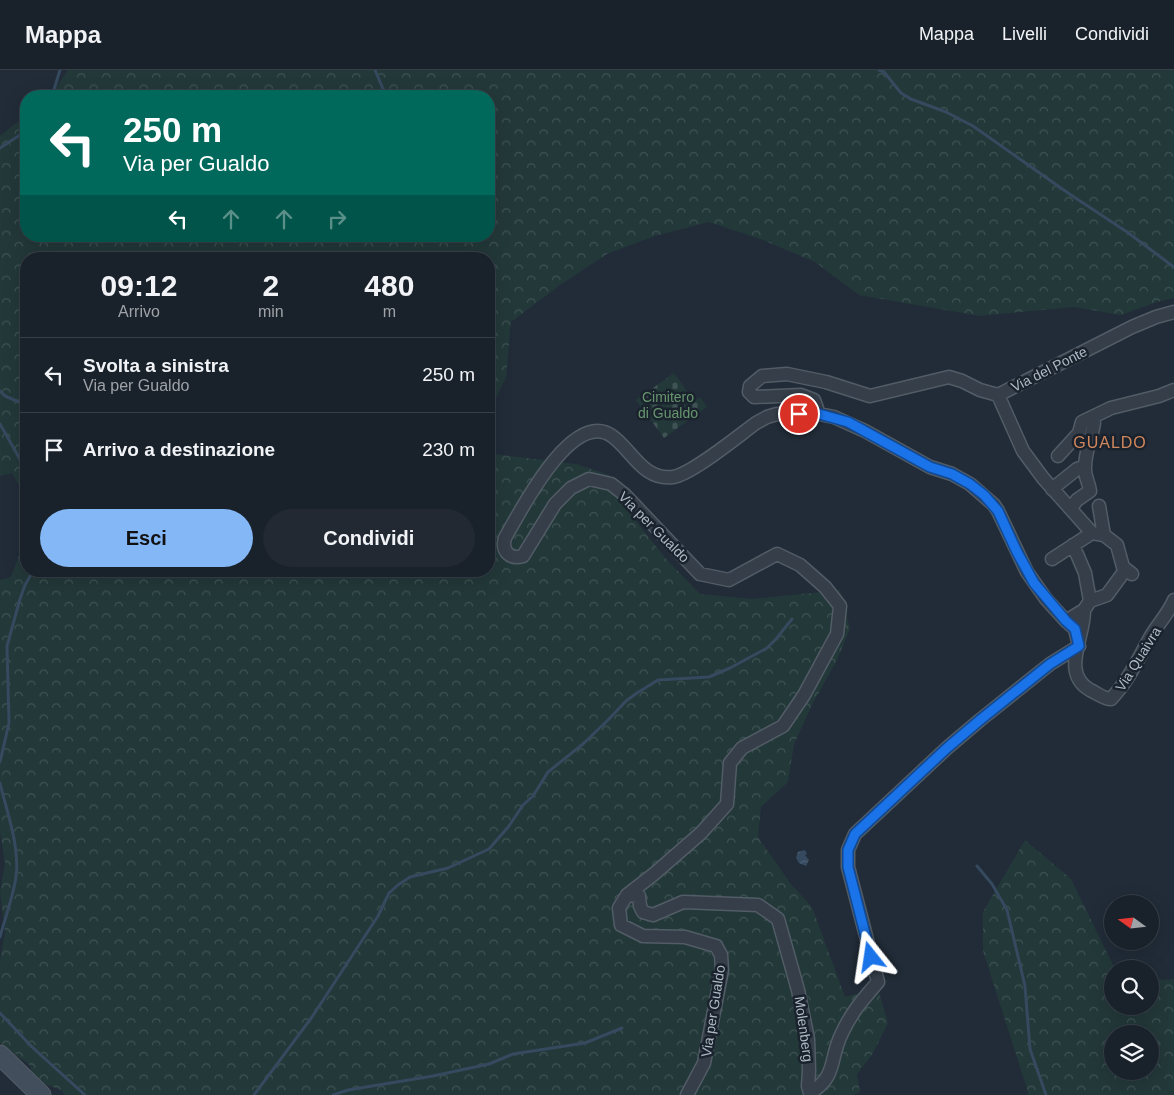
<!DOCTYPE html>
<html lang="it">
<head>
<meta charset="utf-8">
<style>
  body { margin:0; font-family:Arial,sans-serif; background:#222932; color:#f1f3f6; height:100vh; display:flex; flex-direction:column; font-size:19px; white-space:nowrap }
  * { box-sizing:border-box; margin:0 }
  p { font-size:16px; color:#9fa3a8 }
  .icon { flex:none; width:28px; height:28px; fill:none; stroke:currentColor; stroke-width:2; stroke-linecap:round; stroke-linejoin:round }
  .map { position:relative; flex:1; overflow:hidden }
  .side { position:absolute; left:20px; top:182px; width:475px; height:325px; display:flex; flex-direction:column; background:#19212a; border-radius:20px; box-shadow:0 5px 20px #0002,0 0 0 1px #373e47 }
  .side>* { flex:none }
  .hud { position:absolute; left:20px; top:20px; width:475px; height:152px; border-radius:20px; box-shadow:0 5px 20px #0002,0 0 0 1px #373e47; background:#00695c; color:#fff; overflow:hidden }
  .needle { width:32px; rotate:285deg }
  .tools { position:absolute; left:1104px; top:825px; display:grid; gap:10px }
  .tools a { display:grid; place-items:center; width:55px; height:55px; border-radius:50%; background:#19212a; box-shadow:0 5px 20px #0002,0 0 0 1px #373e47; font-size:25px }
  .pin { position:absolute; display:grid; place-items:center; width:42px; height:42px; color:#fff; margin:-21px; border:2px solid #fff; border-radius:50%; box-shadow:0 1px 5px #0007 }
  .me { position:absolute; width:55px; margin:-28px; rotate:345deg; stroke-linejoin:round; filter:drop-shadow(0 0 4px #0008) }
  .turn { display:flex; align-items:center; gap:18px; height:105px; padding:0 20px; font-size:22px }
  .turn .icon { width:65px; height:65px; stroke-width:2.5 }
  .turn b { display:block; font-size:35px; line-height:42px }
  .lanes { display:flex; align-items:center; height:48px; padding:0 20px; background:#0003; justify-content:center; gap:25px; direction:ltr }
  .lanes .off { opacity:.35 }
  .eta { display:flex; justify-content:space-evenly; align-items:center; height:85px; text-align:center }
  .eta b { font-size:30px; font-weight:700; line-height:35px }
  .primary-button { display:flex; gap:10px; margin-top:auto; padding:10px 20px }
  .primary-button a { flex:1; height:58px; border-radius:30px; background:#83b7f6; color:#111; font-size:20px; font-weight:700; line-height:58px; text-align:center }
  .primary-button a+a { background:#222932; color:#f1f3f6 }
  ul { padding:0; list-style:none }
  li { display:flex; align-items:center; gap:15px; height:75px; padding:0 20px; border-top:1px solid #373e47 }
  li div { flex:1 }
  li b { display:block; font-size:19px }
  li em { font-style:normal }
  header { display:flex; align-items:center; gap:30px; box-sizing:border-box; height:70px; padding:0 25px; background:#19212a; border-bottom:1px solid #373e47 }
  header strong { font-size:24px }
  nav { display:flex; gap:28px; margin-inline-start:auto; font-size:18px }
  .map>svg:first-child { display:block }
</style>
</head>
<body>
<header>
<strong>Mappa</strong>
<nav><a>Mappa</a><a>Livelli</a><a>Condividi</a></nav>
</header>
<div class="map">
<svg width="1174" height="1025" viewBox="0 0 1174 1025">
  <defs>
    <pattern id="forest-crowns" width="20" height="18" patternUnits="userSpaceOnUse" patternTransform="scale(1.25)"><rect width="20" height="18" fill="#233839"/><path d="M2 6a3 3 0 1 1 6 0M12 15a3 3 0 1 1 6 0" fill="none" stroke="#405354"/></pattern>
    <pattern id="cemetery-stones" width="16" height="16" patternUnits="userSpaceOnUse" patternTransform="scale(1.25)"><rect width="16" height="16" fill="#233839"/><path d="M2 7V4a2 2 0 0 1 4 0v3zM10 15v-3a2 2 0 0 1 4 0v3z" fill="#405354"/></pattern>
    <pattern id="water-waves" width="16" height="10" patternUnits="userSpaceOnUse" patternTransform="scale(1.25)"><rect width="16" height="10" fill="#35495f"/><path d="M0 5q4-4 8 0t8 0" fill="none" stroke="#506174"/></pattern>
  </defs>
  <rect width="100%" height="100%" fill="#212c38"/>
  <path fill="url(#forest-crowns)" fill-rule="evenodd" d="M68 0H1174V228L1157 232 1121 245 1074 237 980 246 859 225 815 192 763 170 709 152 655 166 607 184 560 215 511 252 506 307 489 342V189H26V428L12 403 0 406V66L26 45V166H489V26H50Z
    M489 369 493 384 576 394 609 405 620 431 666 489 700 524 753 529 840 520 850 559 836 592 813 633 794 674 788 712 761 737 758 767 790 813 812 837 845 927 860 923C840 951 836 987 816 1014L812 1013 780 848 759 832 683 829 653 842 625 823 616 858 684 872 713 881 716 886 717 900 699 992 682 1025H65L61 1020 42 1013 31 1002V996L0 973V890L5 862 0 822 5 793 0 762V510L11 507 26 466V501H489Z
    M1025 770 1071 809 1113 895 1126 899H1112V936H1150V906L1163 910 1174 909V1025H1029L983 881V842ZM1112 964H1150V1001H1112Z
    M629 829H636L641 845 684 835 757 838 775 851 805 970 808 1025H691L707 994 718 874 644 863 624 853 623 839Z
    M878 919 888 953 872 985 857 1004 860 1022 853 1025H813C841 1013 836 990 845 967 852 949 865 934 878 919Z"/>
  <path fill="url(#cemetery-stones)" d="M674 303 694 331 700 327 707 337 664 368 636 330Z"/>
  <path fill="url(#water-waves)" d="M805 780 807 784 805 785 809 790 806 796 799 793 796 788 798 782Z"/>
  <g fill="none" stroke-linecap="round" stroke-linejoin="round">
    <path stroke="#35495f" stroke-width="3" d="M375 0 386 26
      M879 0 884 2 901 23 911 29 946 42 973 56 1068 123 1127 162 1174 197
      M52 26 60 0
      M0 78 26 61
      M0 321 5 326 26 335
      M0 354 26 400
      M0 692 9 653 7 576 20 529 25 515 33 501
      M0 713C7 743 20 776 16 807 13 827 5 848 0 867
      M977 796 992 814 1007 840 1025 916 1030 979 1046 1025
      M0 943 32 977 85 1025
      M254 1025 312 947 378 846 389 823 398 815 410 807 448 798 489 779 509 756 523 735 533 726 548 702 583 674 610 648 626 631 637 623 658 610 709 607 730 598 767 578 776 569 792 549
      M333 1025 348 1020 433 1006 489 994 513 984 585 973 622 958"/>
    <g stroke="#525c66" stroke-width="15">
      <path id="street" d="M998 325 1023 381 1043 408 1092 463 1104 465
        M819 344 814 330 801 325 754 327 749 322 750 316 762 306 787 304 826 312 870 326 949 307 962 311 980 320 998 325 1132 257 1156 247 1174 242
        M1058 386 1079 363 1082 352 1111 338 1159 326 1174 320
        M1052 419 1077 399 1085 396
        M1099 436 1104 465 1117 475 1123 497 1132 504
        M1071 438 1077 430 1090 421C1089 412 1084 406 1085 397 1085 382 1092 367 1094 353L1093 348
        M1073 475 1085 503 1090 531
        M1052 489 1092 463
        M1084 540C1085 566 1060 603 1090 620 1097 623 1104 629 1111 629 1129 610 1138 589 1151 566 1158 554 1168 544 1174 530
        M1066 551 1084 540 1090 531 1107 525 1126 499
        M627 825 639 826 640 836 643 842 653 845 683 832 758 835 778 849 798 920 808 969 809 1001 808 1016 810 1023C838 1006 829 988 842 963 851 943 864 928 878 912L848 797V780L855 764 947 678 980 650 1050 594 1079 576 1075 559 1066 551 1046 529 1027 502 998 441 994 435 970 414 952 404 930 397 865 361 834 347 819 344H777L767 347 756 353C738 366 692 404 673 407 643 411 632 380 612 366 572 338 520 442 505 468 501 481 510 490 523 486L555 434 571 418 589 409 611 414 625 425 700 504 729 510 777 484 800 495 825 517 840 536 837 564 804 625 783 656 742 678 730 693 727 734 701 763 654 804 627 825 619 838 621 855 643 866 685 867 716 876 721 885 722 900 704 993 687 1025"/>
    </g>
    <g stroke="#525c66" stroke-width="21">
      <path id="secondary" d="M0 985 41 1025"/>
    </g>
    <use href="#street" stroke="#353e49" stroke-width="12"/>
    <use href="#secondary" stroke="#434e5c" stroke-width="19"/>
  </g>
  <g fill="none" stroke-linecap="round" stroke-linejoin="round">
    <g stroke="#114b97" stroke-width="12">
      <path id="route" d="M799 344H819L848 352 930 397 952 404 970 414 984 425 998 441 1017 482 1034 513 1066 551 1075 559 1079 576 1050 594 980 650 947 678 855 764 848 780V797L871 887"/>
    </g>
    <use href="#route" stroke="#1a73e8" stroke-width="9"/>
  </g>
  <g text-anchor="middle" stroke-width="5" stroke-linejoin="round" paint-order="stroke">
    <g font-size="14" fill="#afb9c5" stroke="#1a232d">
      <text transform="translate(1049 299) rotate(-27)" y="5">Via del Ponte</text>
      <text transform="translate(654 457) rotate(45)" y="5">Via per Gualdo</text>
      <text transform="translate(1138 589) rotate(-58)" y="5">Via Quaivra</text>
      <text transform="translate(713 941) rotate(-81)" y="5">Via per Gualdo</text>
      <text transform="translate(804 959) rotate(82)" y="5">Molenberg</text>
    </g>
    <g font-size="14" fill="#67956e" stroke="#1a232d">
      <text x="668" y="332">Cimitero<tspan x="668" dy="16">di Gualdo</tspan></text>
    </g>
    <g font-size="16" letter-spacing="1" fill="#d2885d" stroke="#1a232d">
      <text x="1110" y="378">GUALDO</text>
    </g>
  </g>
</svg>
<div class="tools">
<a><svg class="needle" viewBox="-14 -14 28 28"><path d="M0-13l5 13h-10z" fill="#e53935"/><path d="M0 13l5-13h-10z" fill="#9fa3a8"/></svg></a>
<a><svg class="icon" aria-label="search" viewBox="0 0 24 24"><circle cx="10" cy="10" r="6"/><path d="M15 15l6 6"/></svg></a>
<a><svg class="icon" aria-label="layers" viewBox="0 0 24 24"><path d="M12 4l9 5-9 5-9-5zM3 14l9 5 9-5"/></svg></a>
</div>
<div class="pin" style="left:799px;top:344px;background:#d93025"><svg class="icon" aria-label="arrive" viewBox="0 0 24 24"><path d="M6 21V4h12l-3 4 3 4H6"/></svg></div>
<svg class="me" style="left:871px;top:887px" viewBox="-20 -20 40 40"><path d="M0-17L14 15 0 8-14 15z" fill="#1a73e8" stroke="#fff" stroke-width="4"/></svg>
<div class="hud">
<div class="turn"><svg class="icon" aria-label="left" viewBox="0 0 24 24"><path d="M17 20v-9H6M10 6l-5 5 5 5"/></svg><div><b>250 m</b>Via per Gualdo</div></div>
<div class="lanes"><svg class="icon" aria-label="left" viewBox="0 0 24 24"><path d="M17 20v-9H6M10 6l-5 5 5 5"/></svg><svg class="icon off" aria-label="ahead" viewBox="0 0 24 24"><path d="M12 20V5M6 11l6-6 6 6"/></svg><svg class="icon off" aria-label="ahead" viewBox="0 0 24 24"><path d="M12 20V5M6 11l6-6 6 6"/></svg><svg class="icon off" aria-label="right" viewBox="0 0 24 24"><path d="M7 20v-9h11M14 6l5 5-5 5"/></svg></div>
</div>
<section class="side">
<div class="eta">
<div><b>09:12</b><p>Arrivo</p></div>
<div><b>2</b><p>min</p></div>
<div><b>480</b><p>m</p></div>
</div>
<ul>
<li><svg class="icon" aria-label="left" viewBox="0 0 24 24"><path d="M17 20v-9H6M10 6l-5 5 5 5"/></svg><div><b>Svolta a sinistra</b><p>Via per Gualdo</p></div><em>250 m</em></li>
<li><svg class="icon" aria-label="arrive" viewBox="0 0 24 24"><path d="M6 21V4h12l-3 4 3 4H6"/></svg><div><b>Arrivo a destinazione</b></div><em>230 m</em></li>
</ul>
<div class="primary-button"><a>Esci</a><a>Condividi</a></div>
</section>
</div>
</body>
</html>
